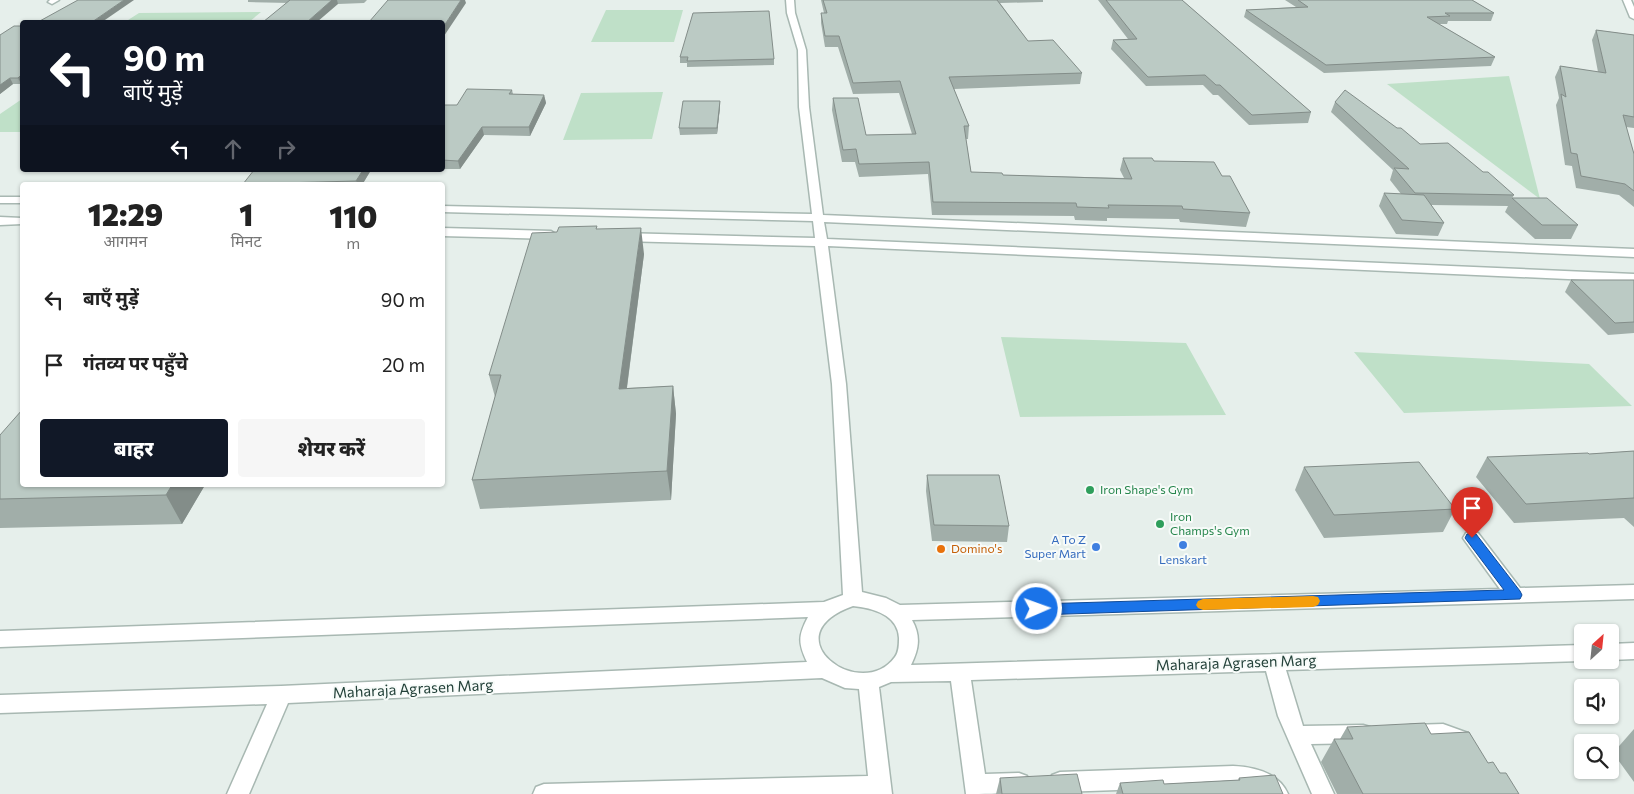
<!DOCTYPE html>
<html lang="hi">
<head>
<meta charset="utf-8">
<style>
  body { margin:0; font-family:Commissioner,"Noto Sans Devanagari",sans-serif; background:#f6f6f6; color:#222; height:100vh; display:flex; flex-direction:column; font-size:19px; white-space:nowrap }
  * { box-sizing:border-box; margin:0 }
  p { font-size:16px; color:#767676 }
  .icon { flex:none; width:28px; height:28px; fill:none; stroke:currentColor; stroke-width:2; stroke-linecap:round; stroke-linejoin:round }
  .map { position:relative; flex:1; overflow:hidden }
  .details { position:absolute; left:20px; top:182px; width:425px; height:305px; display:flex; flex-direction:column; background:#fff; border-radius:5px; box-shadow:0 1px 4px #0004 }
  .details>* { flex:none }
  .banner { position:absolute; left:20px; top:20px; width:425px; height:152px; border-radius:5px; box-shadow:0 1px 4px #0004; background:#111827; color:#fff; overflow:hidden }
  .needle { width:32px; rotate:27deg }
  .buttons { position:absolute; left:1574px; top:624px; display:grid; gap:10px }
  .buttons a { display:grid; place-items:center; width:45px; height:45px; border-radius:5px; background:#fff; box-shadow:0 1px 4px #0004; font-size:25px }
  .pin { position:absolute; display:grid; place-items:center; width:42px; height:42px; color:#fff; margin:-51px -21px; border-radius:50% 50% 50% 0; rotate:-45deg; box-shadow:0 0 5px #0007 }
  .pin .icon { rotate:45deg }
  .me { position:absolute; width:55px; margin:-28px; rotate:88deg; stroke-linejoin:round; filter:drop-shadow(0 0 4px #0008) }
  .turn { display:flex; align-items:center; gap:18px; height:105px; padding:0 20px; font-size:22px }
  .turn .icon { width:65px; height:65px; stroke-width:2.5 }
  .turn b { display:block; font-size:35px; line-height:42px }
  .lanes { display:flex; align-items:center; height:48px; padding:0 20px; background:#0003; justify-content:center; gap:25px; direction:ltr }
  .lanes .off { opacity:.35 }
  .eta { display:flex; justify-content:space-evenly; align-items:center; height:85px; text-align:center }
  .eta b { font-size:30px; font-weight:800; line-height:35px }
  .primary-button { display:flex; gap:10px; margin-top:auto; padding:10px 20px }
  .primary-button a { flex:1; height:58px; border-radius:5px; background:#111827; color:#fff; font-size:20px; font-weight:800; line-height:58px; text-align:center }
  .primary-button a+a { background:#f6f6f6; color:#222 }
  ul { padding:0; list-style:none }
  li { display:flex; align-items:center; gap:15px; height:65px; padding:0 20px }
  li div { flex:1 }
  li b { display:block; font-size:19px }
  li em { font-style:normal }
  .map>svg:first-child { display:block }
</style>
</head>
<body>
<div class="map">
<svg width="1634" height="794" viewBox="0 0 1634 794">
  <rect width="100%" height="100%" fill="#e6efeb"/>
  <path fill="#bfe0c8" d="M606 10H683L674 42H591Z
    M261 12 249 22H125L139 13Z
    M1509 76 1540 199 1387 84Z
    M663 92 652 139 563 140 581 93Z
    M22 99V132H0V114Z
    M1001 337 1186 343 1226 415 1020 417Z
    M1354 352 1589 364 1632 406 1404 413Z"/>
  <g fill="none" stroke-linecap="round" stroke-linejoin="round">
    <g stroke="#a8b8b2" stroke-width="3">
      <path id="minor" d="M50 0H59L52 4 48 2Z
        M786 0H794L795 13 806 50 809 107 823 215 1634 249V257L824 222 827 239 1634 274V282L828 246 846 384 862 592 886 598 900 605 1500 589 1463 538 1466 533 1472 532 1478 533 1520 588 1634 585V599L912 620C921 636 919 649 911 665L1582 645V660H1585L1582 661 1286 670 1303 726 1363 725 1370 727 1374 734 1370 741 1363 743 1311 744 1334 794H1312L1278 716 1266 671 971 680 985 774 1019 773 1027 776 1030 783 1027 790C1008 794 985 794 966 794L951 681 891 682 879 687 892 794H533L536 787 544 784 868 776 859 689 845 688 822 678 288 703 249 794H227L267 704 0 713V695L281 686 807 662C798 643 798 636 808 617L0 647V631L824 602 843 595 832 384 815 246 621 241 615 237 621 233 815 238 813 221 442 212V206L812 214 799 107 798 50 787 13ZM853 606C873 608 898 615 899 638 899 644 899 652 895 657 861 704 769 636 853 606Z
        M1623 0H1631L1634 7V19L1630 17Z
        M0 197H22V203H0Z
        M0 217 22 218V224L0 225Z
        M442 228 551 231 557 235 551 239 442 236Z
        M1634 643V659L1610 660V644Z
        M1443 724 1468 733 1472 740 1468 747 1461 749 1443 742 1411 743 1404 741 1400 734 1404 727 1411 725Z
        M1233 766C1255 767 1279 773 1288 794H1262L1251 788 1233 786 1060 792 1052 789 1049 782 1052 775 1060 772Z"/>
    </g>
    <use href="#minor" fill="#fff" fill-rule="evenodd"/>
  </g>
  <path fill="#a1aea9" d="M248 0H367L364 3 338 4 248 2Z
    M821 0H1043V2L1000 3 1028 41 1082 73 1080 84 954 89 969 126 968 139H966L971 172 1003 175 1124 178 1120 170 1123 158 1154 161 1222 176 1250 213 1246 227 1180 222 1179 219 1107 218V221L1075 220 1074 216 932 215 928 174 859 177 855 162H842L832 110 833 98 866 135 912 134 899 93 853 94 838 47H825L821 23V13H824Z
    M1098 0H1182L1311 112 1308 123 1249 125 1218 95H1213L1203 85 1146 86 1111 49 1113 40 1128 39Z
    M1285 0H1472L1494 13 1491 21H1448L1447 24H1439L1495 57 1491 66 1324 73 1244 17 1246 10 1296 7Z
    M1596 30 1634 35V128L1626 127 1634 154V207L1619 195 1576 188 1572 166 1565 165 1556 105 1559 98 1555 77 1560 66 1598 72 1592 40Z
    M0 35 21 84H13L0 94Z
    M680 57 774 59V65L687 67V63H680Z
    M512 90 513 94 544 95 546 103 530 136 484 135 460 169H442V105H457Z
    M720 101V107L717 134 680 135 679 128Z
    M1335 102 1397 128 1420 144 1483 172 1514 195 1512 198 1578 225 1571 239H1535L1505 212 1508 206 1431 205 1444 223 1438 236 1396 234 1379 206 1384 193 1401 194 1390 180 1393 170 1331 112Z
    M371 170 362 185H244L243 184Z
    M597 229 644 254 627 388 673 386 676 414 671 500 480 509 472 480 495 397 489 375 557 232Z
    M1571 280H1634V333L1608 335 1565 292Z
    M0 435 205 485 182 524 0 528Z
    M1634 451V527L1624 518 1514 523 1476 477 1487 457 1589 454Z
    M1304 467 1455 509 1443 532 1324 538 1295 490Z
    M927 475 1009 526 1007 542 932 541 926 491Z
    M1347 727 1431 734 1488 763 1500 773 1519 794H1337L1321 762 1334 739H1340Z
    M1634 729V782L1613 753Z
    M1000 778 1082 794H996Z
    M1239 778 1283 794H1116L1120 783 1164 784 1238 780Z"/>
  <path fill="#838d89" d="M124 0H134L102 22H92Z
    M332 0H337L338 4 317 22H307Z
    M461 0H465L466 3 442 39V29Z
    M22 74V83L21 84 18 78Z
    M10 78 13 84 0 94V85Z
    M544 95 546 103 530 136 529 127Z
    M720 101V107L717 134V128Z
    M482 127 484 135 460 169 458 161Z
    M363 170H371L362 185H358L356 181Z
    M641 228 644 254 623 417 619 389Z
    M673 386 676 414 671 500 667 471Z
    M172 485H205L182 524 166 495Z"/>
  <path fill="#bbcac4" stroke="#838d89" d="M78 0H124L92 22H38Z
    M290 0H332L307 22H263Z
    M388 0H461L442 29V22H369Z
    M823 0H997L1028 41 1053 40 1082 73 949 77 969 126H964L971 172 1002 173 1003 175 1132 179 1123 158H1152L1154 161 1214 162 1222 176H1230L1250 213 1183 209 1182 206 1108 205 1109 208 1077 207 1076 203 933 202 929 162 859 164 856 149 843 150 833 98H858L866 135 916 134 900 81 853 83 839 36H825L821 13H827Z
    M1106 0H1182L1311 112 1252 115 1220 85H1216L1205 75 1148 77 1113 40 1137 39Z
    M1298 0H1472L1494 13H1445L1450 16 1427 17 1495 57 1326 65 1246 10 1308 7Z
    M769 11 774 59 687 61 688 57H680L693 13Z
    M14 26H22V74L18 78H10L0 85V35Z
    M1596 30 1634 35V117L1623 115 1634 154V191L1625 184 1581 176 1577 154 1571 153 1561 94 1566 97 1560 66 1606 73Z
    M467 89 512 90 509 94 544 95 529 127H482L458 161 442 160V130L445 127H442V105H457Z
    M1345 90 1397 128H1401L1420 144 1448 143 1483 172H1488L1514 195 1415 193 1394 168 1409 169 1335 102Z
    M683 101H720L717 128H679Z
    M254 170H363L356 181 243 184Z
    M1384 193 1424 195 1444 223 1402 220Z
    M1512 198H1547L1578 225H1542Z
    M597 226 596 229 641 228 619 389 673 386 667 471 472 480 501 375H489L532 233 557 232 559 227Z
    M1571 280H1634V322L1615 323Z
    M22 410V485H172L166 495 0 499V435Z
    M1634 451V498L1526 504 1487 457 1588 453 1589 454Z
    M1419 462 1455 509 1334 515 1304 467Z
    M927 475H999L1009 526 934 525Z
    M1425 723 1431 734 1469 732 1488 763 1493 762 1500 773H1506L1519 794H1363L1334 739H1353L1347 727Z
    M1077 774 1082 794H1002L1000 778Z
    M1275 775 1283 794H1123L1120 783 1163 780 1164 784 1240 780 1239 778Z"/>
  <path fill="#1a73e8" stroke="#114b97" d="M1472 533 1476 534 1520 591 1522 595 1520 599 1037 615 1032 613 1030 609 1032 605 1037 604 1504 590 1465 538 1467 534Z"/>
  <path fill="#f59e0b" d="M1313 596 1318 597 1320 601 1318 605 1313 607 1203 610 1198 608 1196 605 1198 601 1203 599Z"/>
  <g fill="#2e9e5b" stroke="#f7fbf9" stroke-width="2">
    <circle cx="1090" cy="490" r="5"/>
    <circle cx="1160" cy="524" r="5"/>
  </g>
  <g fill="#3f7fe0" stroke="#f7fbf9" stroke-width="2">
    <circle cx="1183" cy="545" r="5"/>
    <circle cx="1096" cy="547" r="5"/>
  </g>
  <circle fill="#e8710a" stroke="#f7fbf9" stroke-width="2" cx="941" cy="549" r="5"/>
  <g text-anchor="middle" stroke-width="4" stroke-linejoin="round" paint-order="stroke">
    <g font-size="12" fill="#27864d" stroke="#f7fbf9" text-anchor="start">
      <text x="1100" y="494">Iron Shape's Gym</text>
      <text x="1170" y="521">Iron<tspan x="1170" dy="14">Champs's Gym</tspan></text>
    </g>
    <g font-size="12" fill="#366cbe" stroke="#f7fbf9" text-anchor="end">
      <text x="1086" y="544">A To Z<tspan x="1086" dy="14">Super Mart</tspan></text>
      <text x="1183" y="564" text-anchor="middle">Lenskart</text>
    </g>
    <g font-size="12" fill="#c56008" stroke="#f7fbf9" text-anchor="start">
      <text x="951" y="553">Domino's</text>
    </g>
    <g font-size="15" fill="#24423a" stroke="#f7fbf9">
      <text transform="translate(1236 663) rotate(-2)" y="5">Maharaja Agrasen Marg</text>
      <text transform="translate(413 689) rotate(-3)" y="5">Maharaja Agrasen Marg</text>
    </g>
  </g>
</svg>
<div class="buttons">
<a><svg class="needle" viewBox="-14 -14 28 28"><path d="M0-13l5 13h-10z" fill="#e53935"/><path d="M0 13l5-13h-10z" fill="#767676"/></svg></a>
<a><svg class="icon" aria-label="sound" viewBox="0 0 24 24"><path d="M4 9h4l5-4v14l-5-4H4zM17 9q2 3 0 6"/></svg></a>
<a><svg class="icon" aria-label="search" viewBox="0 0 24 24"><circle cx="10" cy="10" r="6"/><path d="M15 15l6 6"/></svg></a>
</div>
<div class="pin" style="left:1472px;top:538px;background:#d93025"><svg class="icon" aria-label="arrive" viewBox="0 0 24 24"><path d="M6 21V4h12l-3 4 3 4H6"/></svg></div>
<svg class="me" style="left:1037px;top:609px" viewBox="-20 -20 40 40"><circle r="17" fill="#1a73e8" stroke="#fff" stroke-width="3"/><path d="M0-11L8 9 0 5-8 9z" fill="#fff"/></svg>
<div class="banner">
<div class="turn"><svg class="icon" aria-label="left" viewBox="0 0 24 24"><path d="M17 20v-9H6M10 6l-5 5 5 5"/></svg><div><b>90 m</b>बाएँ मुड़ें</div></div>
<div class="lanes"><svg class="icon" aria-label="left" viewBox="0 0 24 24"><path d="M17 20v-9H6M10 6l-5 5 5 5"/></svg><svg class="icon off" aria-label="ahead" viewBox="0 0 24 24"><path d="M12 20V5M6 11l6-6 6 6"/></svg><svg class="icon off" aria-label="right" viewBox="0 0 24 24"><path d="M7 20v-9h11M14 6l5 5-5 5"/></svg></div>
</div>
<section class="details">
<div class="eta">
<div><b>12:29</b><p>आगमन</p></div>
<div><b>1</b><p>मिनट</p></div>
<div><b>110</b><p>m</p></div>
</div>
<ul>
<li><svg class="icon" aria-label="left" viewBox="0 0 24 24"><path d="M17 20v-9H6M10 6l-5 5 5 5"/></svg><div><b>बाएँ मुड़ें</b></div><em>90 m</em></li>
<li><svg class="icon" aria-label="arrive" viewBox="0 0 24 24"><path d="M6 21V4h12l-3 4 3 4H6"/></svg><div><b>गंतव्य पर पहुँचे</b></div><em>20 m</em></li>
</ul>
<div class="primary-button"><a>बाहर</a><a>शेयर करें</a></div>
</section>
</div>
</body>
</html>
